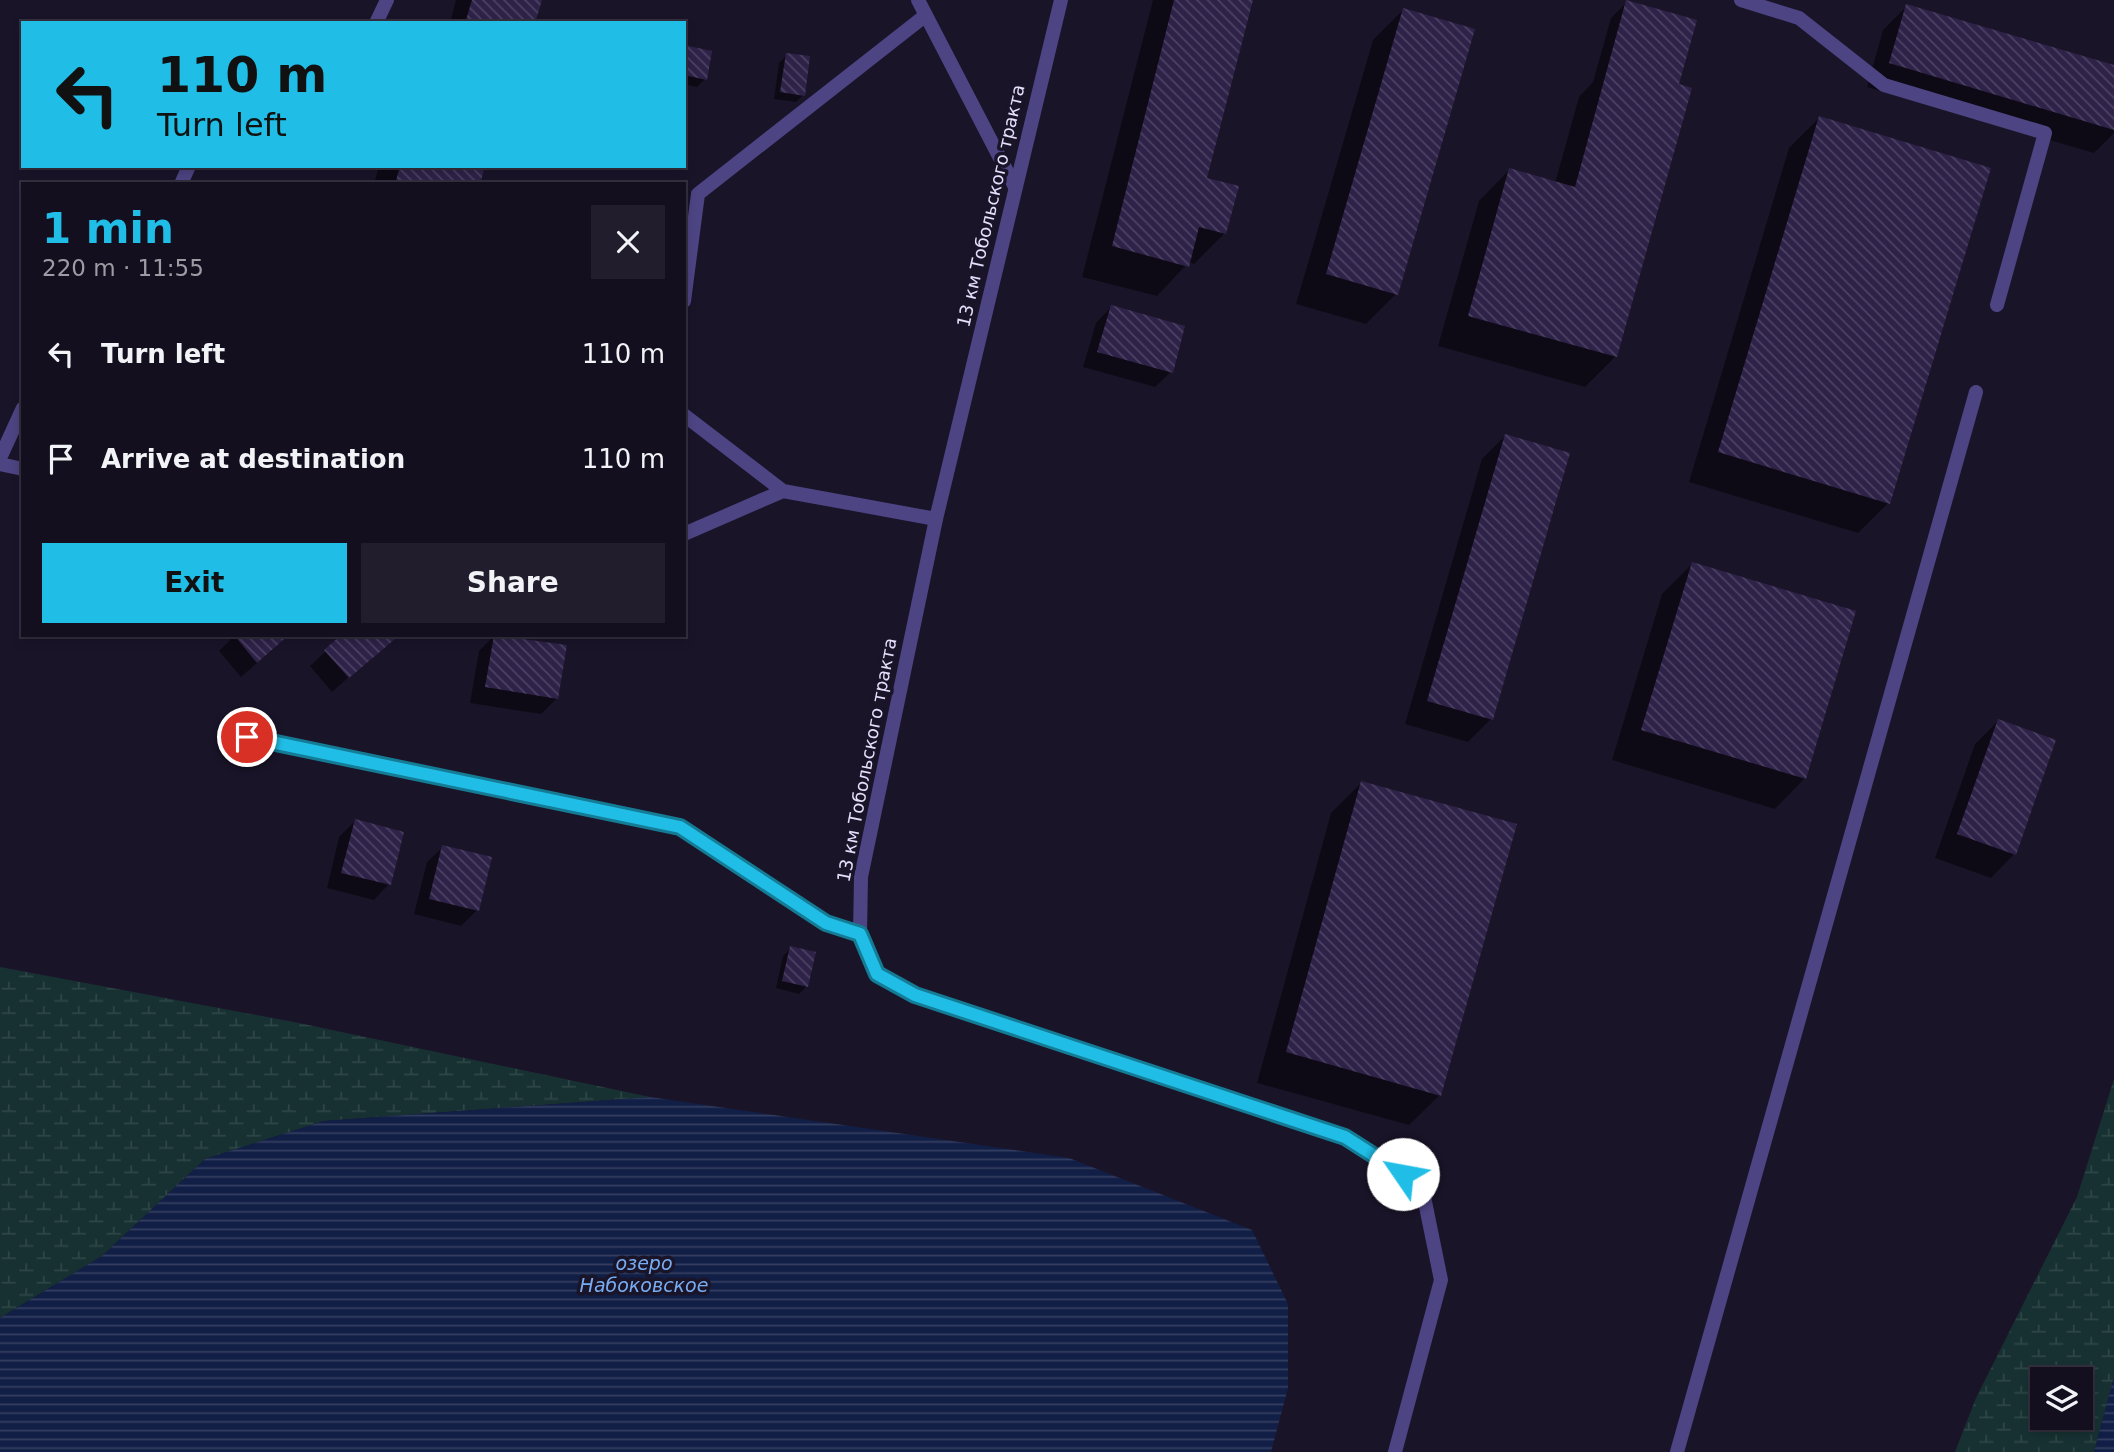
<!DOCTYPE html>
<html lang="en">
<head>
<meta charset="utf-8">
<style>
  body { margin:0; font-family:"DejaVu Sans",sans-serif; background:#211d2c; color:#f1f3f6; height:100vh; display:flex; flex-direction:column; font-size:26px; white-space:nowrap }
  * { box-sizing:border-box; margin:0 }
  p { font-size:23px; color:#9d9ca4 }
  .icon { flex:none; width:38px; height:38px; fill:none; stroke:currentColor; stroke-width:2; stroke-linecap:round; stroke-linejoin:round }
  .map { position:relative; flex:1; overflow:hidden }
  .drawer { position:absolute; left:21px; top:182px; width:665px; height:455px; display:flex; flex-direction:column; background:#140f1f; border-radius:0px; box-shadow:0 4px 10px #0003,0 0 0 2px #332f3d }
  .drawer>* { flex:none }
  .top-card { position:absolute; left:21px; top:21px; width:665px; height:147px; border-radius:0px; box-shadow:0 4px 10px #0003,0 0 0 2px #332f3d; background:#20bee7; color:#111; overflow:hidden }
  .tools { position:absolute; left:2030px; top:1367px; display:grid; gap:14px }
  .tools a { display:grid; place-items:center; width:63px; height:63px; border-radius:0px; background:#140f1f; box-shadow:0 4px 10px #0003,0 0 0 2px #332f3d; font-size:35px }
  .pin { position:absolute; display:grid; place-items:center; width:60px; height:60px; color:#fff; margin:-30px; border:4px solid #fff; border-radius:50%; box-shadow:0 2px 7px #0007 }
  .me { position:absolute; width:77px; margin:-38px; rotate:303deg; stroke-linejoin:round; filter:drop-shadow(0 0 5px #0008) }
  .turn { display:flex; align-items:center; gap:24px; height:147px; padding:0 21px; font-size:32px }
  .turn .icon { width:91px; height:91px; stroke-width:2.5 }
  .turn b { display:block; font-size:49px; line-height:60px }
  .round { display:grid; place-items:center; flex:none; width:74px; height:74px; border-radius:0px; background:#211d2c }
  .headline { display:flex; align-items:center; justify-content:space-between; height:119px; padding:0 21px }
  h1 { font-size:42px; font-weight:700; line-height:52px; color:#20bee7 }
  .action { display:flex; gap:14px; margin-top:auto; padding:14px 21px }
  .action a { flex:1; height:80px; border-radius:0px; background:#20bee7; color:#111; font-size:28px; font-weight:700; line-height:80px; text-align:center }
  .action a+a { background:#211d2c; color:#f1f3f6 }
  ul { padding:0; list-style:none }
  li { display:flex; align-items:center; gap:21px; height:105px; padding:0 21px }
  li div { flex:1 }
  li b { display:block; font-size:26px }
  li em { font-style:normal }
  .map>svg:first-child { display:block }
</style>
</head>
<body>
<div class="map">
<svg width="2114" height="1452" viewBox="0 0 2114 1452">
  <defs>
    <pattern id="wetland-marsh" width="20" height="14" patternUnits="userSpaceOnUse" patternTransform="scale(1.75)"><rect width="20" height="14" fill="#173132"/><path d="M1 5h8M5 5V1M11 12h8M15 12V8" fill="none" stroke="#2e4546"/></pattern>
    <pattern id="water-rules" width="6" height="5" patternUnits="userSpaceOnUse" patternTransform="scale(1.75)"><rect width="6" height="5" fill="#111e45"/><path d="M0 2.5h6" fill="none" stroke="#343e61"/></pattern>
    <pattern id="building-back-hatch" width="6" height="6" patternUnits="userSpaceOnUse" patternTransform="scale(1.75)"><rect width="6" height="6" fill="#2e2248"/><path d="M-1 5l2 2M0 0l6 6M5-1l2 2" fill="none" stroke="#4c4263"/></pattern>
  </defs>
  <rect width="100%" height="100%" fill="#1a1429"/>
  <path fill="url(#wetland-marsh)" fill-rule="evenodd" d="M0 967 294 1022 650 1097 324 1121 205 1159 102 1256 0 1318Z
    M2114 1079V1377L2094 1452H1955L1976 1398 2077 1197ZM2042 1379H2081V1418H2042Z"/>
  <path fill="url(#water-rules)" d="M650 1097 1069 1158 1252 1230 1288 1304V1388L1271 1452H0V1318L102 1256 205 1159 324 1121Z
    M2114 1377V1452H2094Z"/>
  <path fill="#0007" d="M456 0H540L534 23H450Z
    M1153 0H1251L1205 179 1225 233 1194 264 1189 262 1157 296 1082 277Z
    M1627 2 1677 85 1616 356 1585 387 1438 346 1479 201 1509 170 1555 183 1579 97 1593 82 1611 18Z
    M1907 6 2114 67V133L2094 153 1867 87 1883 30Z
    M1403 10 1396 294 1366 324 1296 304 1373 40Z
    M684 47 705 79 697 87 684 84Z
    M787 55 803 95 796 102 774 99 779 63Z
    M1819 118 1888 503 1858 533 1689 482 1789 148Z
    M379 166H483L478 184H374Z
    M1111 307 1171 372 1155 387 1083 367 1096 323Z
    M1505 436 1491 719 1468 742 1405 724 1482 459Z
    M1692 564 1805 778 1775 809 1612 760 1662 594Z
    M289 635 241 677 219 651 234 636Z
    M495 635 556 699 541 714 470 703 479 651Z
    M392 639 332 692 310 666 326 651Z
    M1998 721 2054 741 2014 854 1991 878 1935 858 1975 744Z
    M1361 783 1440 1095 1409 1125 1257 1083 1331 813Z
    M355 821 389 884 374 900 327 888 339 837Z
    M443 847 477 910 461 926 414 914 427 862Z
    M791 948 807 986 799 994 776 988 783 956Z"/>
  <path fill="url(#building-back-hatch)" d="M472 0H542L535 23H465Z
    M1174 0H1253L1207 178 1239 186 1226 234 1199 227 1189 267 1112 246Z
    M1626 0 1697 20 1679 84 1692 88 1617 357 1468 316 1509 168 1575 187Z
    M1906 4 2114 65V130L1889 63Z
    M1403 8 1475 29 1398 295 1326 274Z
    M684 45 712 51 707 80 684 75Z
    M786 53 810 56 805 96 780 92Z
    M1819 116 1991 168 1890 504 1718 452Z
    M400 166H485L480 184H395Z
    M1111 305 1185 326 1173 373 1097 352Z
    M1505 434 1570 453 1493 720 1427 701Z
    M1692 562 1856 611 1806 779 1641 730Z
    M234 635H289L257 663Z
    M341 635H391L395 639 349 678 324 650Z
    M494 635 567 645 558 699 485 687Z
    M1998 719 2056 740 2016 855 1957 834Z
    M1361 781 1517 824 1441 1096 1286 1052Z
    M355 819 404 832 391 885 341 873Z
    M442 845 492 857 479 911 429 899Z
    M790 946 816 952 808 987 782 981Z"/>
  <g fill="none" stroke-linecap="round" stroke-linejoin="round">
    <path stroke="#4d4483" stroke-width="14" d="M918 0 1015 187
      M1741 0 1799 18 1884 85 2045 133 1997 305
      M376 23 387 0
      M181 184 189 166
      M684 301 698 194 926 15
      M684 415 783 491
      M0 458 23 408
      M0 464 23 469
      M684 534 783 491 936 519
      M247 737 679 827 826 923 860 934
      M1677 1452 1976 392"/>
    <path stroke="#4d4483" stroke-width="14" d="M1061 0 936 519 861 877 860 934 877 974 915 995 1345 1137 1422 1187 1441 1280 1395 1452"/>
  </g>
  <g fill="none" stroke-linecap="round" stroke-linejoin="round">
    <g stroke="#157c96" stroke-width="18">
      <path id="route" d="M247 737 680 827 826 923 860 934 877 974 915 995 1345 1137 1403 1174"/>
    </g>
    <use href="#route" stroke="#20bee7" stroke-width="12"/>
  </g>
  <g text-anchor="middle" stroke-width="7" stroke-linejoin="round" paint-order="stroke">
    <g font-size="18" fill="#e6dffc" stroke="#1a1429">
      <text transform="translate(991 206) rotate(-77)" y="6">13 км Тобольского тракта</text>
      <text transform="translate(867 760) rotate(-79)" y="6">13 км Тобольского тракта</text>
    </g>
    <g font-size="19" font-style="italic" fill="#78acf1" stroke="#1a1429">
      <text x="644" y="1270">озеро<tspan x="644" dy="22">Набоковское</tspan></text>
    </g>
  </g>
</svg>
<div class="tools">
<a><svg class="icon" aria-label="layers" viewBox="0 0 24 24"><path d="M12 4l9 5-9 5-9-5zM3 14l9 5 9-5"/></svg></a>
</div>
<div class="pin" style="left:247px;top:737px;background:#d93025"><svg class="icon" aria-label="arrive" viewBox="0 0 24 24"><path d="M6 21V4h12l-3 4 3 4H6"/></svg></div>
<svg class="me" style="left:1403px;top:1174px" viewBox="-20 -20 40 40"><circle r="19" fill="#fff"/><path d="M0-13L10 11 0 6-10 11z" fill="#20bee7"/></svg>
<div class="top-card">
<div class="turn"><svg class="icon" aria-label="left" viewBox="0 0 24 24"><path d="M17 20v-9H6M10 6l-5 5 5 5"/></svg><div><b>110 m</b>Turn left</div></div>
</div>
<section class="drawer">
<div class="headline"><div><h1>1 min</h1><p>220 m · 11:55</p></div><a class="round"><svg class="icon" aria-label="close" viewBox="0 0 24 24"><path d="M6 6l12 12M18 6L6 18"/></svg></a></div>
<ul>
<li><svg class="icon" aria-label="left" viewBox="0 0 24 24"><path d="M17 20v-9H6M10 6l-5 5 5 5"/></svg><div><b>Turn left</b></div><em>110 m</em></li>
<li><svg class="icon" aria-label="arrive" viewBox="0 0 24 24"><path d="M6 21V4h12l-3 4 3 4H6"/></svg><div><b>Arrive at destination</b></div><em>110 m</em></li>
</ul>
<div class="action"><a>Exit</a><a>Share</a></div>
</section>
</div>
</body>
</html>
